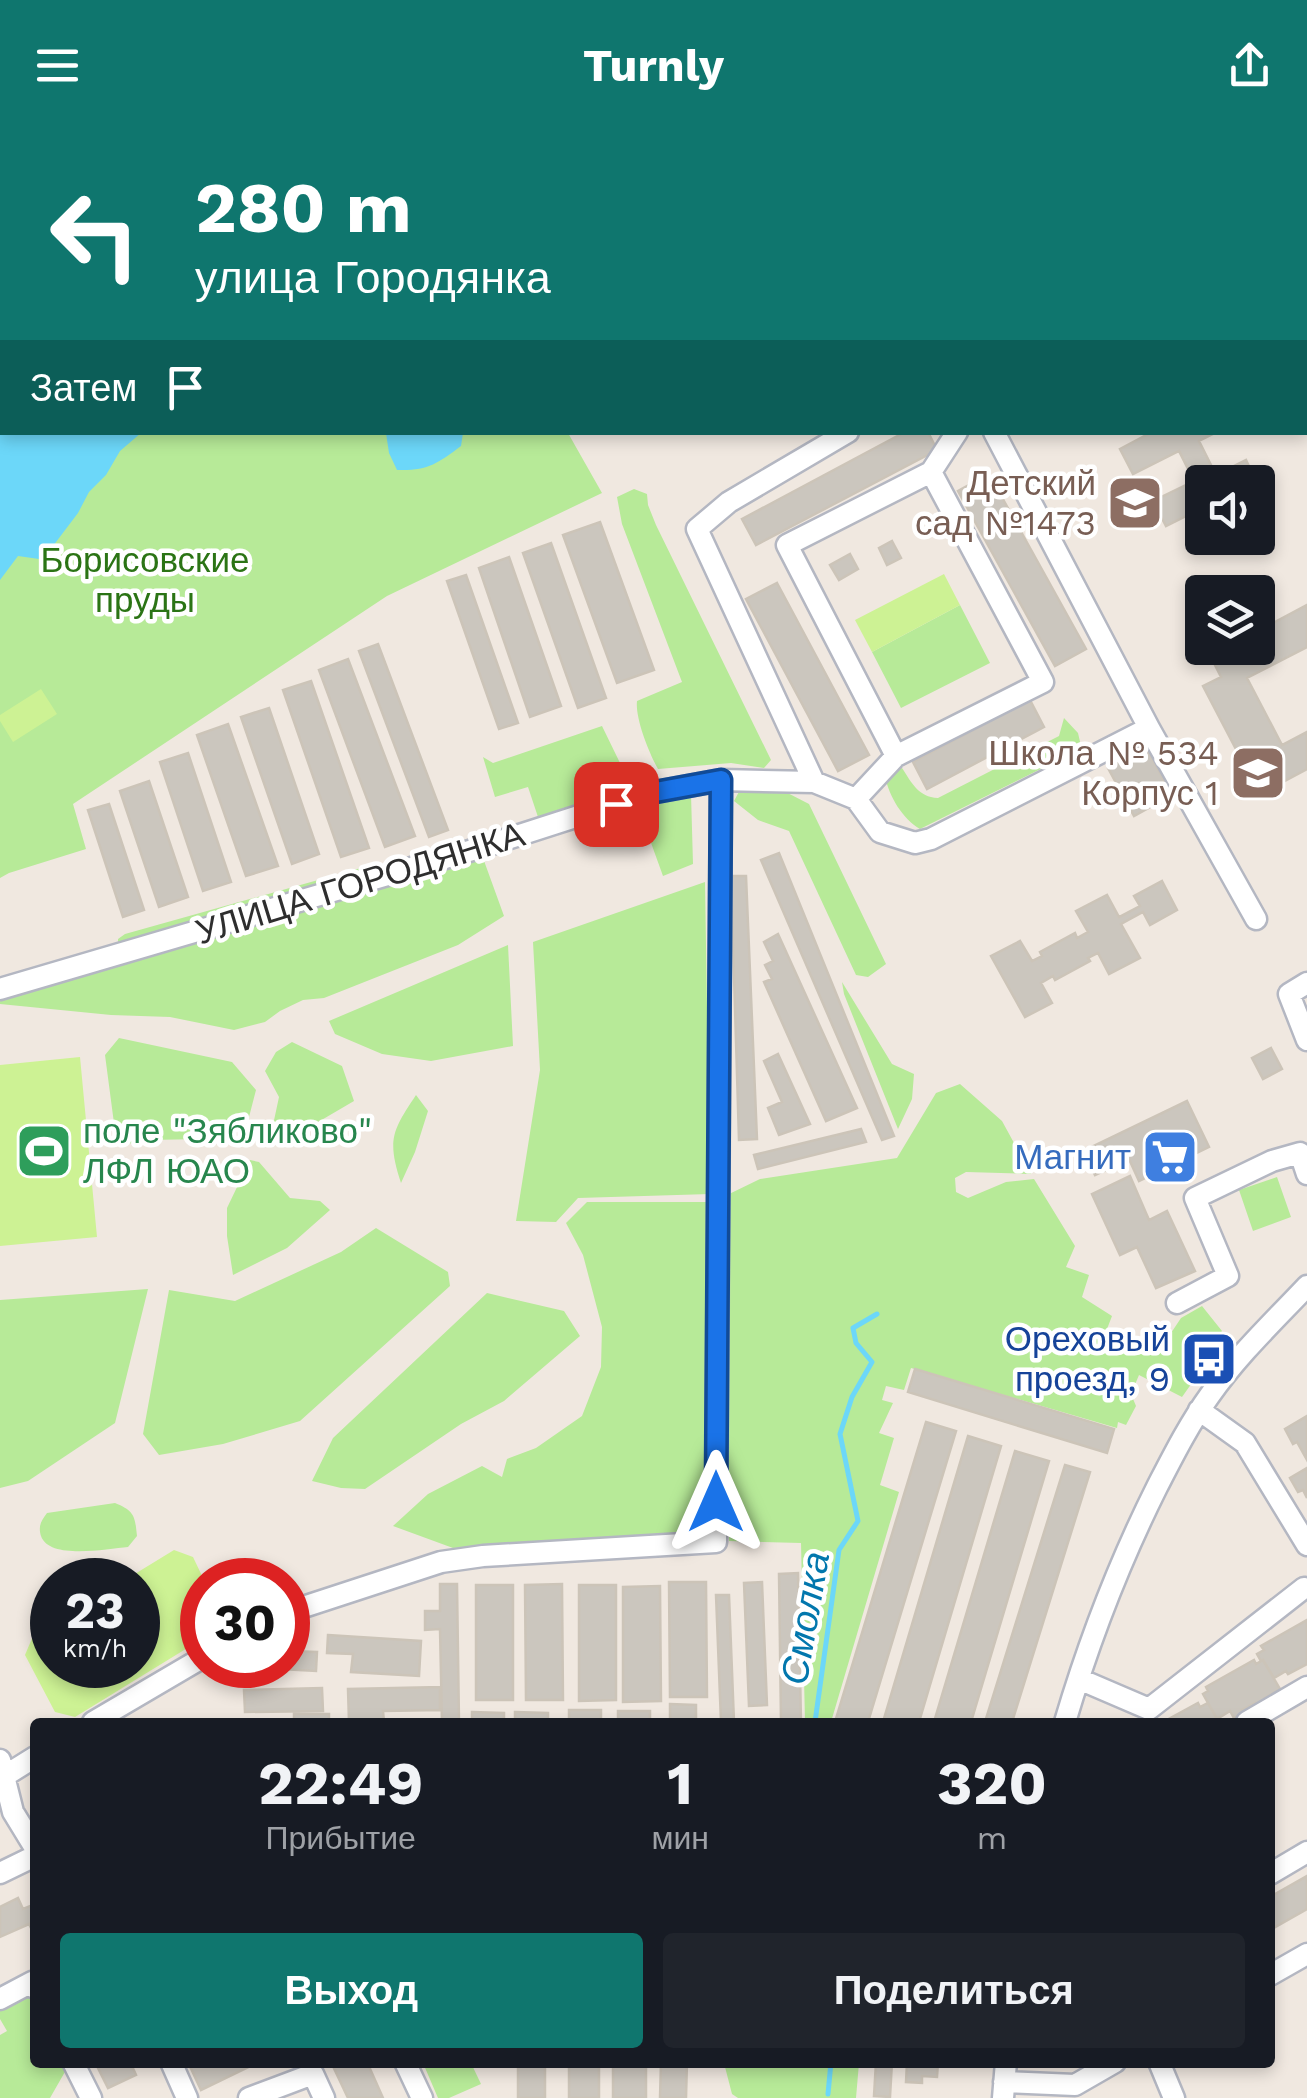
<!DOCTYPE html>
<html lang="ru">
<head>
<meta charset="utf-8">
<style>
  body { margin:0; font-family:"Work Sans",sans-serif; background:#20242c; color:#f1f3f6; height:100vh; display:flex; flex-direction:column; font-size:38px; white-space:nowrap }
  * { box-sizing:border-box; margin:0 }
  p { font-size:32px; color:#9ea1a6 }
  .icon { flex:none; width:55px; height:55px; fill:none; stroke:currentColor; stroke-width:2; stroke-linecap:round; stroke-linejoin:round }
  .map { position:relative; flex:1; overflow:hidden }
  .sheet { position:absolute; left:30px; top:1588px; width:1245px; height:350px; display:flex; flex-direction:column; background:#171b24; border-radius:10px; box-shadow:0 5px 15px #0003 }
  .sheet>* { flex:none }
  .banner { position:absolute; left:0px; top:0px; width:1308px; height:305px; box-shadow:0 5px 15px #0003; background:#0f766e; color:#fff; overflow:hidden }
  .fabs { position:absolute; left:1185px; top:335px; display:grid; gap:20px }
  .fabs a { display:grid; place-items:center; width:90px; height:90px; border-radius:10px; background:#171b24; box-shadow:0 5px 15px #0003; font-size:50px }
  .speed { position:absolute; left:30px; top:1428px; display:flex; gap:20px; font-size:50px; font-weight:700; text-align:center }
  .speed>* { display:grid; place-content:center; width:130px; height:130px; border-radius:50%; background:#171b24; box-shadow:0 5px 15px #0003; line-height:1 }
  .speed small { font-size:25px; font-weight:400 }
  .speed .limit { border:15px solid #d22; background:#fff; color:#111 }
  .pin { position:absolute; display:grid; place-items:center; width:85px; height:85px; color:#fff; margin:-42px; border-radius:20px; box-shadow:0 5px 15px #0006 }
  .me { position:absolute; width:110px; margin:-55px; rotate:0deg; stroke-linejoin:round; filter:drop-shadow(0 0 8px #0008) }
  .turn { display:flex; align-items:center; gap:35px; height:210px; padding:0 30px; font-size:45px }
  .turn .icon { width:130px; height:130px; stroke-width:2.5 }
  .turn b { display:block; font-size:70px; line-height:85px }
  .then { display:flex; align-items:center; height:95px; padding:0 30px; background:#0003; gap:20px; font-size:38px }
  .eta { display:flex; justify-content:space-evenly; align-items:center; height:170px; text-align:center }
  .eta b { font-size:60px; font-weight:700; line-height:70px }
  .button { display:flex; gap:20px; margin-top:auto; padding:20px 30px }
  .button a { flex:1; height:115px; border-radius:10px; background:#0f766e; color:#fff; font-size:40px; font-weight:700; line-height:115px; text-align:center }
  .button a+a { background:#20242c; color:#f1f3f6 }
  header { display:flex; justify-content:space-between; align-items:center; height:130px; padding:0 30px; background:#0f766e; color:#fff; font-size:45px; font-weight:700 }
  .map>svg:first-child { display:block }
</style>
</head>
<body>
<header><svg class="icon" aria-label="menu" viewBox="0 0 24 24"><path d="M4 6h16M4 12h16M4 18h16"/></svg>Turnly<svg class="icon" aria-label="share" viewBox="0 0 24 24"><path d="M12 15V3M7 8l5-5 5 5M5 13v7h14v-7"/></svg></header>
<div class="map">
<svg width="1307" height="1968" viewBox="0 0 1307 1968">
  <rect width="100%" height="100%" fill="#f0e8e0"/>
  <path fill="#b7ea98" d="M0 0H782L780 2H2V302L568 303 602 363 387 466 73 674 86 719 9 743 0 748Z
    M634 359 647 364 648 375 656 395 771 630 764 638 731 633 658 639C649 623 635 588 637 571L682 552 622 394 617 367Z
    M960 475 990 533 901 578 872 522Z
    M1064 588 1078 603 1081 616 1075 622 920 699C903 689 889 667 885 646L892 640 902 638C912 653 918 667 938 668L1059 606Z
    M602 596 621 635 620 656 539 690 528 657 495 667 483 627 493 633Z
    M774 656 809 674 886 834 868 847 856 845 789 701 758 690 734 671 741 658Z
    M691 664 693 734 663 746 646 699 642 680 667 669Z
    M483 728 504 786 458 815 324 868 303 870 280 881 265 892 234 900 170 887 111 885 0 874V869Z
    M375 734 376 741 118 817V809L125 804Z
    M705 752 710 1064 578 1068 556 1092 516 1091 540 940 533 812Z
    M508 815 513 916 431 931 382 924 335 904 329 891Z
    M842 852 892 934 914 944 912 969 898 999 844 864Z
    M119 908 232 932 256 960 249 987 205 1009 147 1010 117 1016 105 925Z
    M292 912 342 936 354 971 313 995 270 1009 279 967 265 941 276 922Z
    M960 954 1002 991 1031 1044 966 1042 955 1048 956 1062 968 1068 1006 1052 1034 1049 1075 1116 1066 1137 1089 1145 1082 1167 1112 1186 1102 1212 1157 1224 1181 1188 1202 1176 1222 1201 1209 1217 1204 1236 1182 1267 1139 1245 1131 1264 1136 1276 1126 1295 1118 1292 1117 1298 911 1238 904 1260 886 1256 882 1270 893 1273 879 1303 894 1308 880 1355 899 1362 831 1592H805L801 1413 729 1411 725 1066 760 1049 897 1028 936 963Z
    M416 965 428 981 415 1022 401 1053C387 1010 392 1001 416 965Z
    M250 1030 259 1032 290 1068 320 1071 330 1080 287 1118 233 1145 227 1106V1078Z
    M1277 1047 1291 1087 1253 1101 1239 1060Z
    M587 1072H711L702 1408 453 1418 393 1396 428 1364 482 1336 502 1347 507 1329 536 1318 582 1286 601 1237 602 1197 583 1125 566 1093Z
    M376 1098 448 1142 450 1156 300 1291 223 1314 159 1325 143 1304 169 1160 235 1171 341 1122Z
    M148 1159 115 1293 28 1351 0 1358V1170Z
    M487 1163 564 1181 580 1206 504 1271 461 1294 365 1359 341 1358 312 1351 333 1308Z
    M115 1373C135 1381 135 1387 137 1406L128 1417C106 1419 49 1430 41 1406 38 1396 41 1391 47 1383Z
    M28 1864 35 1877V1932L62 1933 66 1940 50 1968H0V1905L7 1901 0 1889V1878Z
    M423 1933H471L481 1954 449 1968H438Z
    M786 1933H859L856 1968H738L732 1964 725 1937 786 1935Z"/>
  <path fill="#cdf294" d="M944 444 960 475 872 522 855 490Z
    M41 559 57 584 13 612 0 591V585Z
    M80 927 97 1107 0 1116V935Z
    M174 1420 193 1427 204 1450 202 1509 75 1587 55 1582 25 1525 33 1506 52 1494V1535H138V1450H125Z"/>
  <path fill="#6cd7f9" d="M2 281V302L141 303 120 321 106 345 89 362 78 383 53 416 39 429 18 426 0 450V282Z
    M386 303V302L463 303 461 316C437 334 427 341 397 340L389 323Z"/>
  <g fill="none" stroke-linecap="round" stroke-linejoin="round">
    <path stroke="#6cd7f9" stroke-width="5" d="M815 1592 839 1420 858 1391 840 1304 852 1267 872 1232 856 1213 853 1198 877 1184
      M828 1964 831 1932"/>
  </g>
  <path fill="#cbc6be" stroke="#ccc4b8" stroke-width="2.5" d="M905 302H928L937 320 756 415 742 389Z
    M1152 302H1217L1199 311 1216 345 1246 330 1256 351 1202 352V378L1166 396 1153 371 1194 351 1179 321 1133 344 1120 319Z
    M989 344 1086 519 1055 536 958 361Z
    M600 392 654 540 617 553 563 405Z
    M892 411 901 428 887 435 879 418Z
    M551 413 606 568 578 578 523 423Z
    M850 424 858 439 839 450 830 435Z
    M509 427 561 576 530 587 479 438Z
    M466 445 518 593 499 599 447 451Z
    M777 453 869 625 838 641 746 469Z
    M1307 475V517L1247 548 1282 615 1307 602V639L1279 654 1270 636 1250 646 1203 556 1221 547 1210 525 1225 518H1258V501Z
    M378 514 448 700 429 707 359 521Z
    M348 529 415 706 385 717 319 540Z
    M311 551 369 718 341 727 283 560Z
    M1030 570 1044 597 927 659 913 632Z
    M269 578 319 724 292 734 241 587Z
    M228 594 278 736 246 746 197 605Z
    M1146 617 1172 665 1134 686 1108 638Z
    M188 623 231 752 203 761 160 632Z
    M149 651 188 767 159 777 120 661Z
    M109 674 144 780 123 787 88 680Z
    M779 723 894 1006 882 1010 761 730Z
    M731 746H746L757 1009 739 1010Z
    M1162 751 1177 780 1150 795 1143 782 1121 794 1140 828 1109 844 1098 823 1088 828 1090 831 1055 850 1053 846 1041 853 1052 873 1025 887 991 826 1020 811 1032 831 1042 826 1040 822 1075 803 1077 808 1088 802 1076 781 1107 765 1119 787 1140 776 1134 766Z
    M778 804 857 978 826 991 764 852 772 849 765 835 773 831 764 812Z
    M1271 918 1282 939 1263 949 1252 928Z
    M778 924 810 994 779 1005 768 978 782 972 764 931Z
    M1187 971 1209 1017 1139 1051 1129 1029 1095 1045 1083 1021Z
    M861 999 866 1012 758 1039 754 1025Z
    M1130 1046 1149 1090 1167 1081 1195 1141 1156 1158 1137 1117 1120 1125 1092 1064Z
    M915 1239 1114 1299 1107 1323 908 1262Z
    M1307 1286V1330L1297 1312 1293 1314 1285 1299Z
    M926 1292 956 1301 868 1592H835Z
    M968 1306 1001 1316 919 1592H883Z
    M1015 1321 1049 1331 971 1592H934Z
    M1065 1335 1090 1342 1012 1592H985Z
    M1307 1338V1368L1303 1360 1298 1362 1290 1348Z
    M798 1443 801 1592H781L779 1444Z
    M669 1452H706L707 1567H670Z
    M762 1452 767 1575 749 1576 744 1453Z
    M440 1454H457L459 1592H442L440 1499 425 1500V1481H440Z
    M562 1454 563 1570H526L525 1455Z
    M476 1455H513V1570H476Z
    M579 1455H616V1570L579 1571Z
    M660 1456 661 1571 623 1572V1457Z
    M716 1465H729L734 1592H721Z
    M1307 1490V1534L1288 1544 1286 1541 1274 1548 1263 1530 1261 1531 1257 1524 1264 1520 1261 1516Z
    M328 1505 421 1511 419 1546 351 1542 353 1524 327 1523Z
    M288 1521 317 1522 316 1541 262 1538V1535H288Z
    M1254 1530 1256 1534 1263 1530 1280 1559 1265 1568 1266 1570 1256 1576 1255 1573 1242 1580 1244 1583 1234 1588 1230 1581 1217 1589 1203 1564 1208 1561 1206 1557Z
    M440 1557V1580L383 1581 384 1592H349L348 1559Z
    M322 1558 323 1581 245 1582 244 1560Z
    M1198 1573 1200 1577 1208 1573 1219 1592H1163Z
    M670 1574 696 1575V1592H670Z
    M569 1580H601V1592H569Z
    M618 1581H650V1592H618Z
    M472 1582 504 1583V1592H472Z
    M515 1582 548 1583V1592H515Z
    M294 1584H329V1592H294Z
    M1307 1746V1779L1270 1800V1767Z
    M18 1768 23 1779 35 1774V1806L29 1794 0 1807V1777Z
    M95 1932H130L136 1945 108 1958Z
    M188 1932H259L201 1960Z
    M331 1932H367L383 1968H348Z
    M518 1932H545V1968H518Z
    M569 1932H599V1968H569Z
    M613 1932H646V1968H613Z
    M661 1932H687L686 1968H660Z
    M876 1932H892L890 1967 874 1966Z
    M907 1932H938L937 1947 922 1946V1953L906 1952Z"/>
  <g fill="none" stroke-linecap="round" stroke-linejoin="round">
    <g stroke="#b4b7c2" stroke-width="25">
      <path id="minor" d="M1305 40 1307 39
        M1305 192 1307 196
        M1149 598 1256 789
        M896 626 787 415 931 342
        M721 650 814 652 697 399 729 372 848 302
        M814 652 856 669 880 702 915 713 931 709 1149 598 994 302
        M856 669 896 626 1043 552 931 342 957 302
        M1307 853 1289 864 1307 910
        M0 859 476 719 650 663 721 650 716 1412 483 1426 441 1432 288 1482
        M1177 1173 1228 1146 1195 1068 1272 1031 1300 1023 1307 1044
        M1199 1280 1245 1313 1307 1415
        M1079 1549 1149 1579 1304 1458
        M93 1592 202 1528
        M1065 1592C1089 1511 1119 1433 1157 1357 1173 1326 1189 1294 1210 1265 1238 1225 1274 1191 1307 1156
        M1247 1592 1307 1557
        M0 1630 13 1682 35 1718
        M3 1647 35 1627
        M0 1743 35 1726
        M1270 1744 1307 1722
        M1270 1845 1307 1824
        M0 1869 32 1852 35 1858
        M73 1932 91 1968
        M171 1932 187 1968
        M405 1932 422 1968
        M1159 1932 1174 1968
        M1004 1952 1075 1955 1115 1932
        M249 1968 313 1944 324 1968
        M1003 1968 1006 1932"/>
    </g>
    <use href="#minor" stroke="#fff" stroke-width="20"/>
  </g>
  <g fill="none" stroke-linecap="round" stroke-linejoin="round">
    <g stroke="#114b97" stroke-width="25">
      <path id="route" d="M616 674 650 663 721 650 716 1372"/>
    </g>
    <use href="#route" stroke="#1a73e8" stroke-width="18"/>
  </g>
  <defs>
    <g id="school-square" transform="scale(2.875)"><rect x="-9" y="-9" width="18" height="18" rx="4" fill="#8d6e63" stroke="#fff"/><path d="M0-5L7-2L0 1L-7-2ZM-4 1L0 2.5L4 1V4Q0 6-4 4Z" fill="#fff"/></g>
    <g id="stadium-square" transform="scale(2.875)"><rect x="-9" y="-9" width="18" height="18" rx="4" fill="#2e9e5b" stroke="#fff"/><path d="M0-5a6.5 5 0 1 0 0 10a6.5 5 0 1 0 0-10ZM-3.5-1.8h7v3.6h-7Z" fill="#fff"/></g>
    <g id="supermarket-square" transform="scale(2.875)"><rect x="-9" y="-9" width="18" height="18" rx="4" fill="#3f7fe0" stroke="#fff"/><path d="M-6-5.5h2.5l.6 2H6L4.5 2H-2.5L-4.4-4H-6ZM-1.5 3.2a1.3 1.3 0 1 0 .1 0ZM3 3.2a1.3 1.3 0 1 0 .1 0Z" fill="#fff"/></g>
    <g id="bus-square" transform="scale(2.875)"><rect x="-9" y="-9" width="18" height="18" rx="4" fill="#1a4fb4" stroke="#fff"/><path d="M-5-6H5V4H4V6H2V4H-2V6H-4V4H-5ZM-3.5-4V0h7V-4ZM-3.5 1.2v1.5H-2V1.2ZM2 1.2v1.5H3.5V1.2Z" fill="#fff"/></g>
  </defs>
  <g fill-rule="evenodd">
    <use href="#school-square" x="1135" y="373"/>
    <use href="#school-square" x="1258" y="643"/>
    <use href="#stadium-square" x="44" y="1021"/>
    <use href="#supermarket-square" x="1170" y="1027"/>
    <use href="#bus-square" x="1209" y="1229"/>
  </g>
  <g text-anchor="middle" stroke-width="9" stroke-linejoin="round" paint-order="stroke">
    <g font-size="35" fill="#785e54" stroke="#fff" text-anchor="end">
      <text x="1096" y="365">Детский<tspan x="1096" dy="40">сад №1473</tspan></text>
      <text x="1219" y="635">Школа № 534<tspan x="1219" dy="40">Корпус 1</tspan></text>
    </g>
    <g font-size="35" fill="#2b7415" stroke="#fff">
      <text x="145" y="442">Борисовские<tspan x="145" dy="40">пруды</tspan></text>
    </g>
    <g font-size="35" fill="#2e2e2e" stroke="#fff">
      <text transform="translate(360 753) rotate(-17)" y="12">УЛИЦА ГОРОДЯНКА</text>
    </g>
    <g font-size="35" fill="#27864d" stroke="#fff" text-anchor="start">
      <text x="83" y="1013">поле "Зябликово"<tspan x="83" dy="40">ЛФЛ ЮАО</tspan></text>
    </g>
    <g font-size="35" fill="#366cbe" stroke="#fff" text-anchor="end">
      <text x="1131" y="1039">Магнит</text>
    </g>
    <g font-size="35" fill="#164399" stroke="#fff" text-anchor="end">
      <text x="1170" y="1221">Ореховый<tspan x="1170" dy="40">проезд, 9</tspan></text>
    </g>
    <g font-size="38" font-style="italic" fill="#0277ad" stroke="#fff">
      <text transform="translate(805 1488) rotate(-80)" y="13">Смолка</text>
    </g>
  </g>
</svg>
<div class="fabs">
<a><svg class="icon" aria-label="sound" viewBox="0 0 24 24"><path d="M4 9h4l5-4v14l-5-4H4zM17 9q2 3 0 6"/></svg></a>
<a><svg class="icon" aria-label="layers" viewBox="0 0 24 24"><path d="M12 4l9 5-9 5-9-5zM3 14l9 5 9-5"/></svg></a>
</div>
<div class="speed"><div>23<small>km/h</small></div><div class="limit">30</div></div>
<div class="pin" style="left:616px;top:674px;background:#d93025"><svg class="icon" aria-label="arrive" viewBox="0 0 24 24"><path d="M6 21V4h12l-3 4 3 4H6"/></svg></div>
<svg class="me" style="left:716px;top:1372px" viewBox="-20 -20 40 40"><path d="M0-17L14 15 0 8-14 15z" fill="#1a73e8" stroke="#fff" stroke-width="4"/></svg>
<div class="banner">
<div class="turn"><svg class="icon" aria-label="left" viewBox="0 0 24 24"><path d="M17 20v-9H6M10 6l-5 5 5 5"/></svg><div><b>280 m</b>улица Городянка</div></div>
<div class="then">Затем<svg class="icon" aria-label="arrive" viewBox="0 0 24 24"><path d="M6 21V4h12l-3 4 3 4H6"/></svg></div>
</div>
<section class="sheet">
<div class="eta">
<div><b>22:49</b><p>Прибытие</p></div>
<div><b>1</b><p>мин</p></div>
<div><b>320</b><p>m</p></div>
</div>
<div class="button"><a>Выход</a><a>Поделиться</a></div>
</section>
</div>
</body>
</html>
